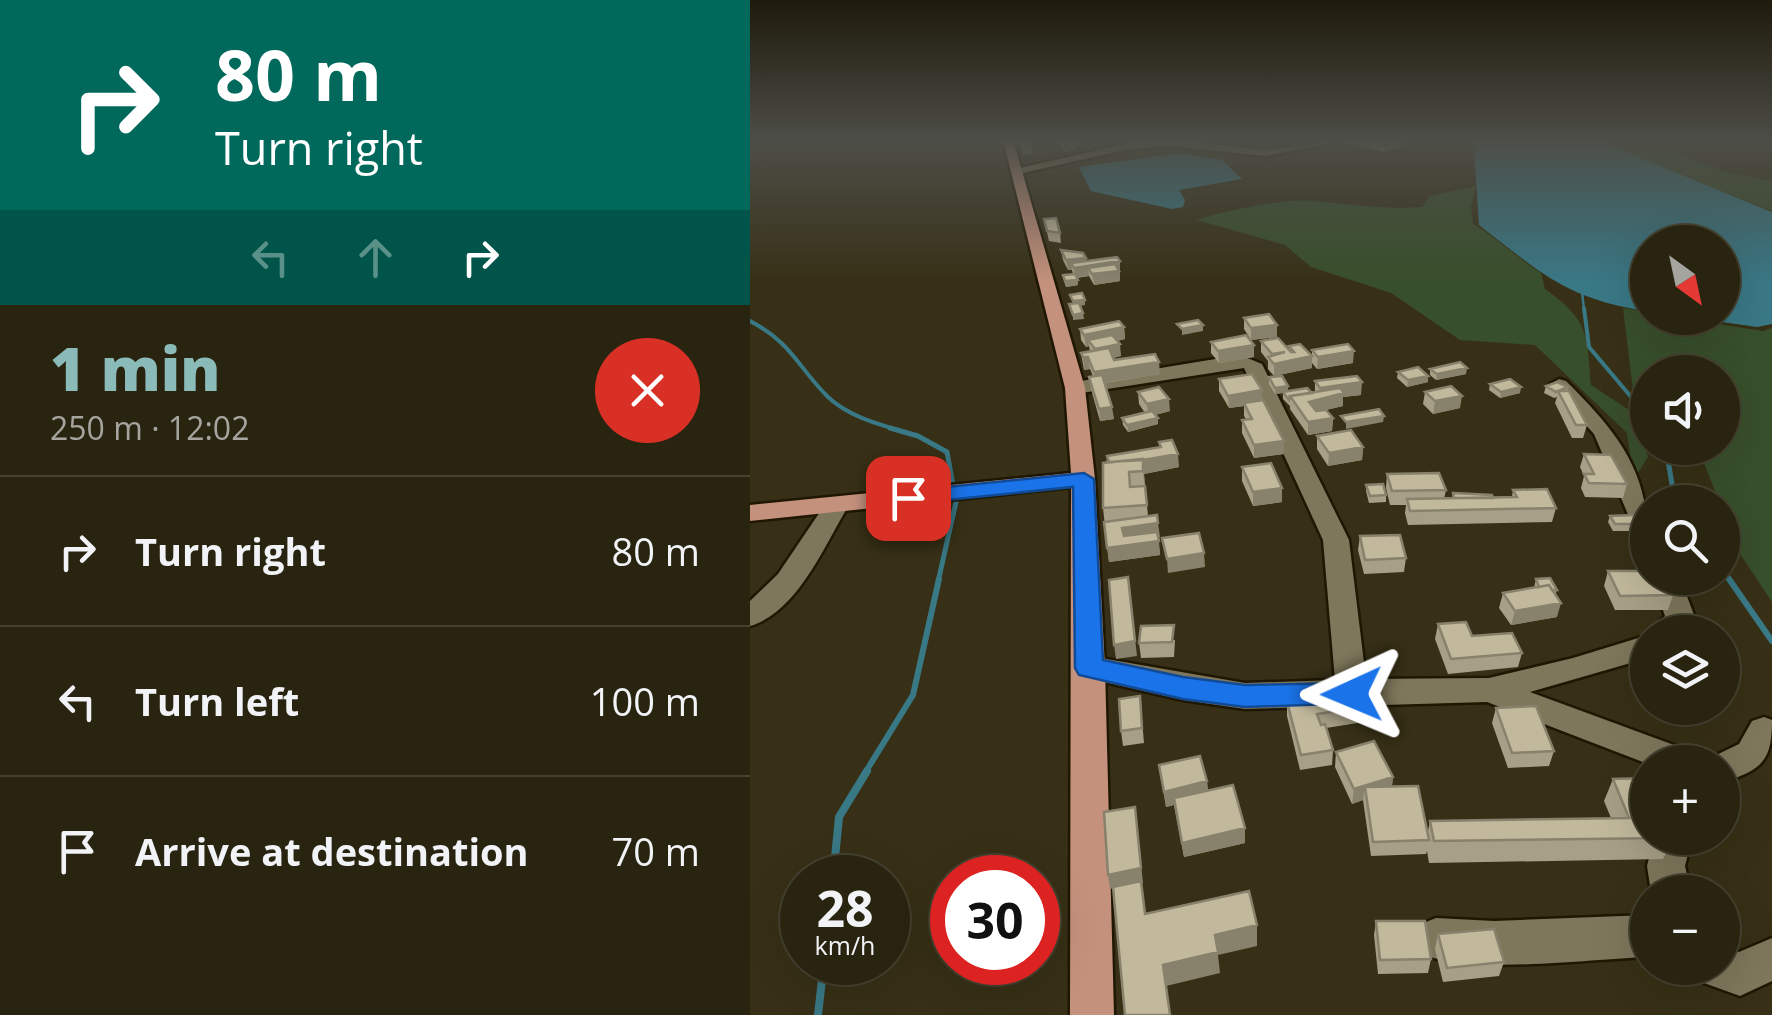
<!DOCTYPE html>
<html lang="en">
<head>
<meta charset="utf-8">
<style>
  body { margin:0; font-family:"Open Sans",sans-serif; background:#35301e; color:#f1f3f6; height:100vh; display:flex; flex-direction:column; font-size:38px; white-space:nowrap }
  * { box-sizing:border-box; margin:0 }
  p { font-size:32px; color:#a5a49f }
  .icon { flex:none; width:55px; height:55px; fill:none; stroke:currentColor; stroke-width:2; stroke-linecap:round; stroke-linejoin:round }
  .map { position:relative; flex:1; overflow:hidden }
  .side { display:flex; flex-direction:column; background:#292410; width:750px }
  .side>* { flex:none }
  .hud { background:#00695c; color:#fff; overflow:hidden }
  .needle { width:65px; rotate:147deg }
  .buttons { position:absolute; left:880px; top:225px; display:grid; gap:20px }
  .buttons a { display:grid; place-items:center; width:110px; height:110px; border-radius:50%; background:#292410; box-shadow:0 10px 40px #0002,0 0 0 2px #454130; font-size:50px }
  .speed { position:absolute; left:30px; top:855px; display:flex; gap:20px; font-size:50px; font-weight:700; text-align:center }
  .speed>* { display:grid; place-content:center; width:130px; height:130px; border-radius:50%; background:#292410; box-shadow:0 10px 40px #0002,0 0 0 2px #454130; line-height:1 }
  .speed small { font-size:25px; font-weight:400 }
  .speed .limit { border:15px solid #d22; background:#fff; color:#111 }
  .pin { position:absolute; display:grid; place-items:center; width:85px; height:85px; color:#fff; margin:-42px; border-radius:20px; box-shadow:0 5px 15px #0006 }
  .me { position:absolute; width:110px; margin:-55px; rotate:269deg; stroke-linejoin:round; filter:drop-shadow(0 0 8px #0008) }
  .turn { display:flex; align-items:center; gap:35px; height:210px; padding:0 50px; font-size:45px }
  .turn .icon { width:130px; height:130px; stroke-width:2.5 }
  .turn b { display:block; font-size:70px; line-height:85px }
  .lanes { display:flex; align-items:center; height:95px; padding:0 50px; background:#0003; justify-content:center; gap:50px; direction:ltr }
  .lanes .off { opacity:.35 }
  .round { display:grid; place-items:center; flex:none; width:105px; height:105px; border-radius:52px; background:#35301e }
  .summary { display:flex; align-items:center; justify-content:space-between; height:170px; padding:0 50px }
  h1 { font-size:60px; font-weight:800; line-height:75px; color:#8bbbb9 }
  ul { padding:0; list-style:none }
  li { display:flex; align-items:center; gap:30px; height:150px; padding:0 50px; border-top:2px solid #454130 }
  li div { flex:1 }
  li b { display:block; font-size:38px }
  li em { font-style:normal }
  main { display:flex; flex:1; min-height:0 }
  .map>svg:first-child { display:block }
</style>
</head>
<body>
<main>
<section class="side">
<div class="hud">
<div class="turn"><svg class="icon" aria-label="right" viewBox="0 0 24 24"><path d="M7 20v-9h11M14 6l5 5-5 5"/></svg><div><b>80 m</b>Turn right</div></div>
<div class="lanes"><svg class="icon off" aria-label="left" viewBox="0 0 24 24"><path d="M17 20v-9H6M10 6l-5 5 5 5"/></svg><svg class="icon off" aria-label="ahead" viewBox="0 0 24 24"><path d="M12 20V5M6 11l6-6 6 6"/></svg><svg class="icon" aria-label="right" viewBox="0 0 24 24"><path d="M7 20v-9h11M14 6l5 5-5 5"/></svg></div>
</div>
<div class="summary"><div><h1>1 min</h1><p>250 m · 12:02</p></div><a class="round" style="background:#d93025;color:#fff"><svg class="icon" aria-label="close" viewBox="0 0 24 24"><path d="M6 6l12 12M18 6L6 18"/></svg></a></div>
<ul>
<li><svg class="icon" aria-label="right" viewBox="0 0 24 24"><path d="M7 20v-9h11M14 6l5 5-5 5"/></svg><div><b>Turn right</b></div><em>80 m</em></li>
<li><svg class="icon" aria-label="left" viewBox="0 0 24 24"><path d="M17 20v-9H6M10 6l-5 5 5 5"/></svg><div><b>Turn left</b></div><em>100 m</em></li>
<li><svg class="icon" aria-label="arrive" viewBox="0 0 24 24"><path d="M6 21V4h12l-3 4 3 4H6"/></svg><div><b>Arrive at destination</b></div><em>70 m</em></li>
</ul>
</section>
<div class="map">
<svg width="1022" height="1015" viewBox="0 0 1022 1015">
  <rect width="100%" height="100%" fill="#373016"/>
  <path fill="#384f2b" d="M844 140H891L980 173 1022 181V211Z
    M726 186 721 207 723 224C748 239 766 257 791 273L795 289C839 320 837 334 841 385L888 416 898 457 884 479 877 433 785 345 710 340 641 293 561 267 535 245 447 220C473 211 537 198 563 201 599 204 636 210 672 207L680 196Z
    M873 308 897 312 898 318H929L1013 331 1022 328V602L986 548 972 502H969L955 465 938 448H972V372H898L897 406 883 390Z"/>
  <path fill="#397885" d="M723 140H847L1022 212V324L1007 327 944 318H972V242H898L897 311C817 299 791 273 729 225L724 150 728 144Z
    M430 153 472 160 492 179 429 190 435 200 433 207 422 209 341 191 329 167Z"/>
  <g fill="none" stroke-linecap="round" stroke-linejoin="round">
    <path stroke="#397885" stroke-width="2.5" d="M832 292 834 310"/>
    <path stroke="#397885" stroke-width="4" d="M834 308 839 347 898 417
      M0 321C42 343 47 366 78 397 97 415 124 423 148 430"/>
    <path stroke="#397885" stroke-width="5" d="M140 428 168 436 197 452 206 502 188 582
      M916 448 925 502
      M972 569 981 582"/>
    <path stroke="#397885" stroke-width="6" d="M979 579 1022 641
      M115 773 163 695 189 579"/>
    <path stroke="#397885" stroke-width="8" d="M83 878 89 817 117 771
      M68 1015 74 962"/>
    <g stroke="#1f1701" stroke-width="5">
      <path id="minor" d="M423 140 516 150 595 140 516 156 420 146 379 149 268 174 262 170 379 143Z
        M490 355 512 364 599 540 616 679 739 678 823 658 898 635V658L780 692 943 752 948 762 898 764 737 702 495 709 433 700 328 676 323 668 328 660 339 656 495 683 585 680 573 540 494 368 325 394 315 388 325 382Z
        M809 379 816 381C864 429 898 468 898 539L885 531 844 434 799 385Z
        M87 498 99 505C75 544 48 612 0 626V601L28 574 78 500Z
        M902 578H930L946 620 934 632H899L915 616Z
        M1014 717 1022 720C1022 762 1012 769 972 783V762H957L960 758 989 744 1002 721Z
        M904 838H942L935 866 941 892H901L897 866Z
        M898 915V957C839 959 723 975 671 954L665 939 671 924 686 918 744 921Z
        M1022 938V981L990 996 954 983 948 968H972V948L989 952Z"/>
    </g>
    <g stroke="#1f1701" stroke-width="5">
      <path id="major" d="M253 140H263L335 388 345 479 355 668 364 1015H320L321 487 0 521V505L321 473 315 388Z"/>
    </g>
    <use href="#minor" fill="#7f775b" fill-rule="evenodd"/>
    <use href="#major" fill="#c4917c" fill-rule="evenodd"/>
  </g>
  <path fill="#a79f86" d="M307 140H324L326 149 315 152Z
    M598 140H652L651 147 634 152 598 143Z
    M294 219 310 233 311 243 299 241Z
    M311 250 336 258V261H370V281L344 285 339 276 327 278 328 285 316 287 314 281 323 274 322 270H318L313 260Z
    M494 318 527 325V337L501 340 494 329Z
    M374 327 375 339 367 341 371 356 363 358 364 360 410 374 355 383 364 419 350 421 341 389 339 377 343 376 340 369 334 370 331 353 340 351 339 346 336 347 331 340 330 329Z
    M511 341 539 350V346L562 356V350L603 363 567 369 562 363V368L524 376 518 369V361L511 352Z
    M461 342 504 345V357L469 363 461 353Z
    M680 369 716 374 686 380 680 375Z
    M648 372 678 376V382L657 387 647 378Z
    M519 377 538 386V392H565V381L611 395 593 397V406L576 410 583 418 582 431 558 435 540 409V406L533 399V393L525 394 519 384Z
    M469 379 512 400 534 454 504 458 492 433V420L496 419 494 416V406L479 408 469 391Z
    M740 384 770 393 750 398 739 390Z
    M796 386 818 387 817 391 837 425 833 438H822L805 403 807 397 804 398 794 393Z
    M388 392 420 411 405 415 408 424 378 432 373 425 372 418 395 413 389 404Z
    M675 392 710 408 683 414 673 404Z
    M567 436 613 447 612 460 578 466 567 449Z
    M409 442 429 467 394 474 398 516 410 537H408L410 555 359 562 353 508 357 456 410 447Z
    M834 454 877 484 873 498 835 497 831 488 834 476 830 467Z
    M492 467 532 488V502L503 506 492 481Z
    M637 474 696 490 694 499 702 498 703 493 743 498 762 497 763 490 806 508 802 522 658 525 655 513 656 505H640L636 488Z
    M616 485 636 495V502L619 503 616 491Z
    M860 516 891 524 889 531H863L858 522Z
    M610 536 656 558 654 572 614 574 608 550Z
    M858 571 923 595 918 610H865L854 586Z
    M786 579 807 590 805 595 807 617 761 625 749 608 753 593 784 588Z
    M688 624 772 653 768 667 698 674 685 639Z
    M425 640 424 657 391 658 389 643Z
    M390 696 394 743 373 746 371 731Z
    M537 702 616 707 614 722 576 728 583 750 582 765 550 770 537 716Z
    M746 708 804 751 799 766 758 768 742 723Z
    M586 752 643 777 642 786 678 831 680 821 861 818 854 801 863 779 924 838 913 859 679 863 677 851 676 854 621 856 613 800 602 804 585 767Z
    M409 765 457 781 458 791 495 843 434 857 424 805 416 807Z
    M626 921 681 959 678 973 628 974 624 935Z
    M688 934 754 962 749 976 693 982 685 949Z"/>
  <path fill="#88826d" d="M648 140H652L651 147 634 152V144Z
    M325 141 326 149 315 152 314 144Z
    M282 146 283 154 273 155 272 147Z
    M336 258 337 266 370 261V281L344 285 342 274 338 268 339 276 325 278 324 268 321 263 322 270H318L316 260Z
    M328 280V285L316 287 315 281Z
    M335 300V305L323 307V301Z
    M333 313 334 319 323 320V315Z
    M453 325V331L432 335V329Z
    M527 325V337L501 340V328Z
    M374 327 375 339 342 346 338 340 339 346 336 347 334 335Z
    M370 344 371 356 346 361 345 349Z
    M504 345V357L469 363 468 351Z
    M604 351 603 363 567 369 568 357Z
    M522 354 562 356V368L524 376V364L522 361Z
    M333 357H338L340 369 334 370Z
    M409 362 410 374 346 384 344 372Z
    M717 368 716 374 686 380 687 374Z
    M678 376V382L657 387 658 380Z
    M612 382 611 395 593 397V406L558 414 546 405 569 399 570 388Z
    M538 386V392L525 394V388Z
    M771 387 770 393 750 398 751 392Z
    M512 390V403H494V406L479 408 478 396Z
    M712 396 710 408 683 414 685 401Z
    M419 399 420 411 398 417 397 404Z
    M362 407 364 419 350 421 349 409Z
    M634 416 633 422 596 429V422Z
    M408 418V424L378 432 377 425Z
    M583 418 582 431 558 435V422Z
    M534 441V454L504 458V445Z
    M613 447 612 460 578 466 579 453Z
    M428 454 429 467 394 474 395 491 393 471 379 472 382 507 380 476 360 466Z
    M395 486 399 524 408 523 410 537 374 542 372 528 399 524Z
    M532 488V502L503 506V492Z
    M409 541 410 555 359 562 357 548Z
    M454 553 455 567 418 573 417 559Z
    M378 577 387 656 366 659 364 645Z
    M811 603 807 617 761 625 765 611Z
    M643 777 641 792 615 787 613 800 602 804 604 789Z
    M457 781 458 796 416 807 414 792Z
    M385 807 393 883 360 889 358 875Z
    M495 828V843L434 857 432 843Z
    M507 925V946L468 955 470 973 416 986 413 965 465 935Z"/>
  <path fill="#c2b99c" stroke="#88826d" stroke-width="2.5" d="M270 140H278L282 146 272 147Z
    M311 140H324L325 141 314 144Z
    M619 140H648L634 144Z
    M306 218 310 233 297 231 294 219Z
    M311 250 333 253 336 258 316 260Z
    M367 257 370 261 324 268 321 263Z
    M365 264 369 271 342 274 338 268Z
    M325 274 328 280 315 281 313 275Z
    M332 293 335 300 323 301 320 295Z
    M329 303 333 313 323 315 319 304Z
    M519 314 527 325 501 328 494 318Z
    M448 320 453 325 432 329 427 324Z
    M369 321 374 327 334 335 330 329Z
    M362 335 370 344 345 349 338 340Z
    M496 335 504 345 468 351 461 342Z
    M528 338 541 352H544L539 346 550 344 562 356 524 364 518 357 535 352 522 354 511 341Z
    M598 344 604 351 568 357 562 350Z
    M359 348 364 360 405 354 409 362 344 372 338 357H333L331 353Z
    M710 362 717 368 687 374 680 369Z
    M668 367 678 376 658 380 648 372Z
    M502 374 512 390 478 396 469 379Z
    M352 375 362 407 349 409 339 377Z
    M532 376 538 386 525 388 519 377Z
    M607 376 612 382 570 388 565 381Z
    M760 379 771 387 751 392 740 384Z
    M807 382 818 387 806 392 796 386Z
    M701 386 712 396 685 401 675 392Z
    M409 387 419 399 397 404 388 392Z
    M557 388 562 393 540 396 539 400 533 392Z
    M590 388 594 393 559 402 566 411 576 410 583 418 558 422 540 396Z
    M808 391H819L837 425H826Z
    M513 400 534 441 504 445 492 420 502 419 494 403Z
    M629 409 634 416 596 422 591 416Z
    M402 411 408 418 377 425 372 418Z
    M601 430 613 447 579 453 567 436Z
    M422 440 428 454 393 460 359 462 357 456 411 447 409 442Z
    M834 454 861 455 877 484 839 483 834 474H844Z
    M393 459V471L379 472 380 487 395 486 397 505 353 508V463Z
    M521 463 532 488 503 492 492 467Z
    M689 473 696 490 642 491 637 474Z
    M633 484 636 495 620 496 616 485Z
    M797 489 806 508 660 511 657 499 767 497 763 490Z
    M703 493 742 495 743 498H704Z
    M407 515 408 523 372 528 374 536 407 532 409 541 357 548 354 522Z
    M886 515 891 524H865L860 516Z
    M449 533 454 553 417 559 412 538Z
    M650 535 656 558 615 560 610 536Z
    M858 571H898V578H913L923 595 870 596Z
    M378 577 385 641 364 645 359 580Z
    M800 578 807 590H802L799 585 789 587 786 579Z
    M799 585 811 603 765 611 753 593Z
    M716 622 722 636 762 633 772 653 701 659 688 624Z
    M424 625 422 642 389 643 391 626Z
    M611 691 616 707 567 714 571 725 575 724 583 750 551 755 537 702Z
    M390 696 392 728 371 731 369 699Z
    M786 706 804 751 762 753 746 708Z
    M624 741 643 777 604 789 586 752Z
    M450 756 457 781 414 792 409 765Z
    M898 778V838H916L684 841 680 821 879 818 863 779Z
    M483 785 495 828 432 843 424 798Z
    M668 786 679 840 623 842 615 787Z
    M385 807 391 868 358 875 354 812Z
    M391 881 395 914 499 891 507 925 465 935 468 952 413 965 420 1015H375L363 887Z
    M626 921H675L681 959 630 960Z
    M744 929 754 962 697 968 688 934Z"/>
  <linearGradient id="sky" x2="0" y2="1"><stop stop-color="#1e1a0c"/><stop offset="0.5" stop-color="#4d4e47"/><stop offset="1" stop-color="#4d4e47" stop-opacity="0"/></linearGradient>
  <rect width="1022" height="282" fill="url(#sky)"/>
  <path fill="#1a73e8" stroke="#114b97" stroke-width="2.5" d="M334 473 344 479 353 660 433 677 495 685 602 683 612 686 617 694 612 703 495 707 433 699 329 675 325 668 323 487 158 504 147 498 158 491Z"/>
</svg>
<div class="buttons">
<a><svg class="needle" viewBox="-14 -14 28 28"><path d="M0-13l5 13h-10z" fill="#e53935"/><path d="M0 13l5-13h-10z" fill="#a5a49f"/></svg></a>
<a><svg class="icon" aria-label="sound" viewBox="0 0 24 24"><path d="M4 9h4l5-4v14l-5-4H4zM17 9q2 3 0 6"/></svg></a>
<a><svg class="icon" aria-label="search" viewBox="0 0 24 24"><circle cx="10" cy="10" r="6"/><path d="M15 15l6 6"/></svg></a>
<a><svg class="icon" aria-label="layers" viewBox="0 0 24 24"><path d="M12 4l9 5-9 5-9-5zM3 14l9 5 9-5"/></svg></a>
<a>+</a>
<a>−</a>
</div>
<div class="speed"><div>28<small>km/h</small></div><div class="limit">30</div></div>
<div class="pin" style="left:158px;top:498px;background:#d93025"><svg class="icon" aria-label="arrive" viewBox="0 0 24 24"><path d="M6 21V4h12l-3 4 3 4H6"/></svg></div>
<svg class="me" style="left:602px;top:694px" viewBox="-20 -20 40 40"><path d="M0-17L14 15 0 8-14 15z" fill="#1a73e8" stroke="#fff" stroke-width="4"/></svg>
</div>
</main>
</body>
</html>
